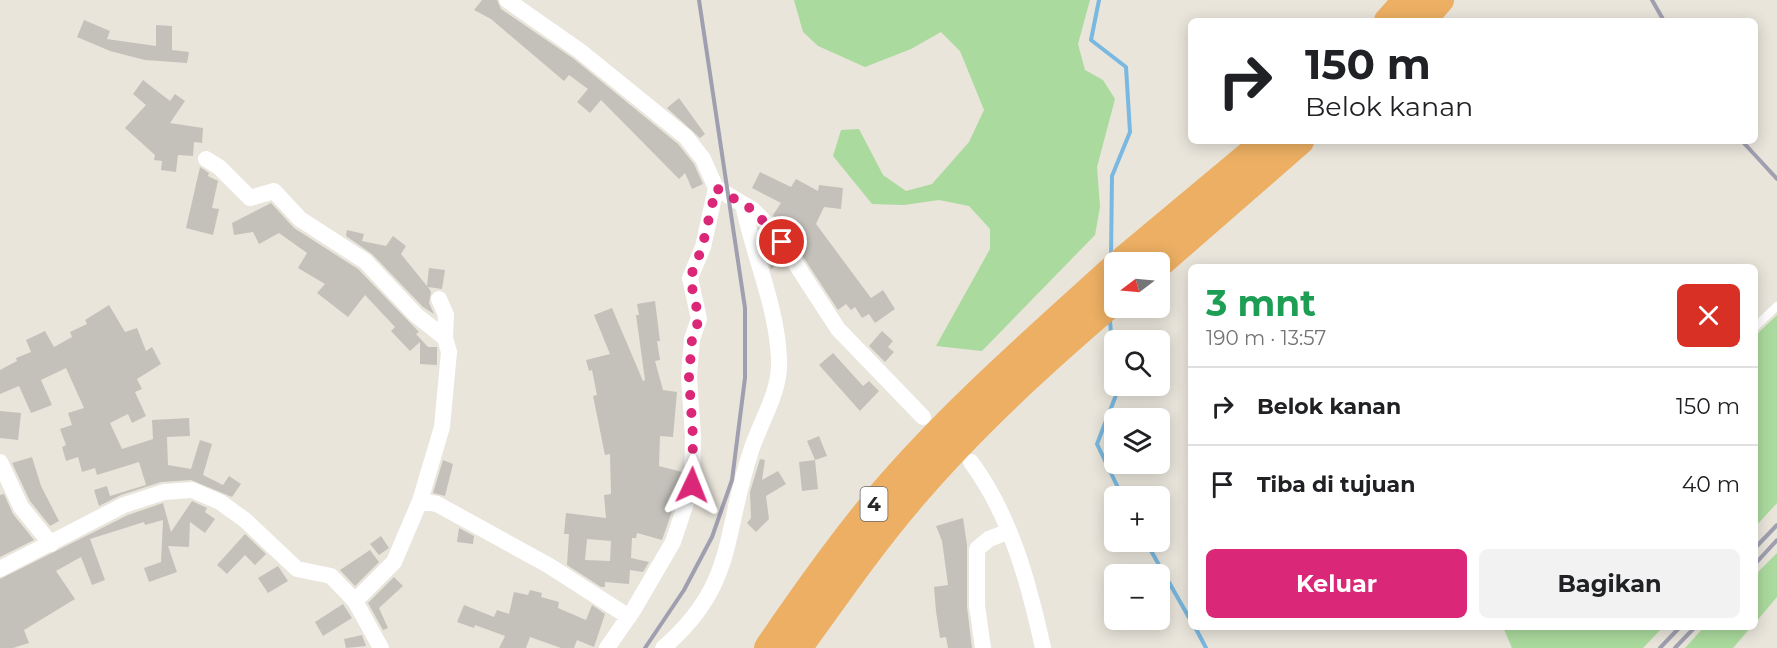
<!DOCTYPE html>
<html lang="id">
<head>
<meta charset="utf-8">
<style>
  body { margin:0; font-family:Montserrat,sans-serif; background:#f2f2f2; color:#202124; height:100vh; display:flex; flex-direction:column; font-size:22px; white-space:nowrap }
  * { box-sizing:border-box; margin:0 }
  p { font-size:20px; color:#757577 }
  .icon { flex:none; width:33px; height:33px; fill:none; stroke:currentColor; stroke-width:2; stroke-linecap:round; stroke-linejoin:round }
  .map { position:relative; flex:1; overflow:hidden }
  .panel { position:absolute; left:1188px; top:264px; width:570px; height:366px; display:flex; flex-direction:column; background:#fff; border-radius:9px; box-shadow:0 3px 15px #0003 }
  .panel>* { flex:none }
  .top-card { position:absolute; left:1188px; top:18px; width:570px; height:126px; border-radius:9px; box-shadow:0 3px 15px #0003; background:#fff; color:#202124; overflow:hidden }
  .needle { width:39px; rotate:254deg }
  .tools { position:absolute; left:1104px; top:252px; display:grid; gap:12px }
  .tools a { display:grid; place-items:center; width:66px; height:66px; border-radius:9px; background:#fff; box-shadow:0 3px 15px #0003; font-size:30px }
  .pin { position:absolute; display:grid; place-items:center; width:51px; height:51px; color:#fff; margin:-26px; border:3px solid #fff; border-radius:50%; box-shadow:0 2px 6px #0007 }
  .me { position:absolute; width:66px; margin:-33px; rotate:2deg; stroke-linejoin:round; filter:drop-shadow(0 0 4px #0008) }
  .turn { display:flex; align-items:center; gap:21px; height:126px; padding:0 18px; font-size:27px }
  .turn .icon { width:78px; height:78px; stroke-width:2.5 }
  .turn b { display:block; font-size:42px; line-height:51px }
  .round { display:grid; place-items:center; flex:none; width:63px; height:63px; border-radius:9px; background:#f2f2f2 }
  .headline { display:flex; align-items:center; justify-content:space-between; height:102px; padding:0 18px }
  h1 { font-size:36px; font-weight:700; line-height:45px; color:#1e9e55 }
  .button { display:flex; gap:12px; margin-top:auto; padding:12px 18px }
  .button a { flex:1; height:69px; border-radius:9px; background:#db2777; color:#fff; font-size:24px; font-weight:700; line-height:69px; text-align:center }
  .button a+a { background:#f2f2f2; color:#202124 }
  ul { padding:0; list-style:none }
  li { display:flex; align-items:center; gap:18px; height:78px; padding:0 18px; border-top:2px solid #e0e0e0 }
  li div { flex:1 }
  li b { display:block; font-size:22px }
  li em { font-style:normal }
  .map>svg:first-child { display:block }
</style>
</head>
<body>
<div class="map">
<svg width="1777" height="648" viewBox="0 0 1777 648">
  <rect width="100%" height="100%" fill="#e9e5db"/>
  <path fill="#aada9d" d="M794 0H1090L1078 44 1085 70 1103 80 1115 99 1097 167 1100 207 1095 235 982 351 936 346 990 249V229L969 206 939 200 904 205 872 204 833 156 841 130 859 129 883 175 906 191 932 184 969 142 984 110 960 51 941 32 911 49 865 67 818 46 803 32Z
    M1777 315V503L1755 527V336Z
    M1777 553V597L1755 623V575Z
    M1503 627H1663L1643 648H1512Z
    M1704 627H1751L1733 648H1685Z"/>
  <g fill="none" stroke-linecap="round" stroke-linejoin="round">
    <path stroke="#79b8e0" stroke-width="4" d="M1099 0 1091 40 1126 67 1130 132 1112 176 1111 256
      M1110 321 1114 368
      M1117 386 1118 390 1097 444 1122 496
      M1146 542 1191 621
      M1195 627 1206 648"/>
  </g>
  <path fill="#c4c1bb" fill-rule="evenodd" d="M482 0H497L501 9 574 59 678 144 694 164 703 184 692 189 685 173 679 179 601 100 590 113 577 102 588 89 569 75 564 81 491 19 474 10Z
    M84 20 110 31 107 39 156 46V25L172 26V50L189 52 187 63 145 60 110 51 77 37Z
    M143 80 170 101 175 94 185 101 170 123 203 128 202 143 194 142 193 156 178 155 176 172 161 170 162 161 154 160 155 155 125 128 146 105 133 94Z
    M679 98 705 134 700 138 667 108Z
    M200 167 209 173 208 176 218 181 212 208 219 209 213 235 186 228Z
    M760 172 791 187 796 179 818 191 819 185 843 188 841 209 824 207 816 224 871 298 883 290 895 309 875 323 869 314 862 318 855 307 851 310 846 304 838 310 796 246 800 242 789 234 773 215 781 203 752 188Z
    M271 203 294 228 358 269 419 332 416 334 428 347H437V365L420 364V342L410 351 391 331 395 327 365 295 348 317 317 293 325 284 298 268 307 253 279 233 259 244 253 232 234 235 232 223Z
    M347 230 364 234 362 241 386 246 393 236 406 246 401 254 427 286 429 268 445 270 442 289 428 287 431 292 429 303 434 314 423 307 372 254 346 236Z
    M770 243 781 261 771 269 765 247Z
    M655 301 660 341H657L660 360 655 361 663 390 677 392 673 437 660 436 659 466 682 472V483L662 540 637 533 636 538H632L631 558 649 562 643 572 630 570 629 584 605 582V587H601L567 565 569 534H564L566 513 606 518 604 495 611 494 610 454 605 455 593 396 597 395 592 370 589 371 586 360 610 354 594 315 612 308 643 381 645 380 636 315H639L637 304ZM587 539 611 541 610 561 585 560Z
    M109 305 125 332 137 328 146 351 152 347 161 364 137 379 142 389 135 392 146 416 132 423 128 414 110 423 122 449 153 439 152 420 189 418 190 436 167 437 168 465 191 469 200 440 212 444 203 475 223 485 229 476 241 484 232 497 191 480 161 482 121 495 99 506 94 490 107 486 110 496 146 485 139 462 97 475 95 468 82 472 78 457 66 461 62 447 66 445 60 429 72 425 68 413 84 408 66 368 41 380 52 405 31 413 19 386 0 394V370L17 361 16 358 31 352 26 340 45 331 54 347 72 337 70 332 87 324 85 320Z
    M882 331 893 341 888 347 894 352 885 362 869 346Z
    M833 353 863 386 869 381 879 391 860 411 819 365Z
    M0 411 21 413 18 440 0 438Z
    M819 436 827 456 815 460 807 441Z
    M32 457 41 486 59 521 50 526 30 501 12 463Z
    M760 459 765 460 762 480 778 471 786 484 766 496 769 519 756 532 747 523 751 518 750 492Z
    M443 460 453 464 445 496 433 493Z
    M815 460 818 489 802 491 799 462Z
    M4 494 13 514 34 540 0 557V495Z
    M192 501 207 508 205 512 215 519 205 533 190 522 189 547 168 546 177 572 149 582 144 568 161 562 163 520 145 525 144 522 90 539 105 580 92 585 81 557 56 571 75 599 24 630 29 643 13 648H0V579L128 515 163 503 171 532Z
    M963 518 967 545V607L972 648H948L946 637 940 638 936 611 934 587 948 585 942 541 936 526Z
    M459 528 474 536 473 544 457 542Z
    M245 534 266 554 255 565 245 555 227 574 217 565Z
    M381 536 389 548 379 555 370 544Z
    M370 550 379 562 355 586 340 570Z
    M278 566 288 581 268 593 258 578Z
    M394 577 403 586 379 608 388 628 383 630 368 603Z
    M530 590 542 593 541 597 559 602 558 608 586 620 592 605 605 614 594 647 577 640 574 648H561L530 637 526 648H499L505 636 475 625 474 628 457 622 464 605 494 617 497 610 509 614 514 592 528 595Z
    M343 604 352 618 323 636 315 622Z
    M362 635 366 646 346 648 344 639Z"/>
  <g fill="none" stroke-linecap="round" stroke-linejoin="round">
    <path stroke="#fff" stroke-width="8" d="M1755 327 1777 306"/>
    <path stroke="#fff" stroke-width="16" d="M507 0 580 51 686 137 703 159 716 188 753 210 775 232 838 329 923 417
      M206 159 219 167 250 198 274 191 300 219 365 261 416 315 445 338 449 352 442 427 420 501 394 562 355 601
      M439 299 446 315 445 338
      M0 462 21 507 51 544
      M971 462C1011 516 1029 584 1043 648
      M420 501 437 504 548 565 629 617
      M0 569 124 505 164 492 192 490 220 502 245 520 297 569 331 576 355 601 381 648
      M607 648 634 609 673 542 692 485 693 437 689 377 692 339 699 319 690 278 703 247 716 188
      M663 648C736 585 723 536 750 454 759 423 781 393 779 359 777 306 753 255 743 204
      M983 648 977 606V549L989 539 1007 532"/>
    <path stroke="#ecaf63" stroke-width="28" d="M1388 21 1407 0
      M1422 21 1440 0
      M1121 262 1266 141
      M1160 263 1300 141
      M768 648C804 595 841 543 882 494 952 412 1035 340 1114 268
      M798 648C835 597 870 546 911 498 972 426 1043 362 1114 301"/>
    <path stroke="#9f9fb0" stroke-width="4" d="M1652 0 1664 21
      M1742 141 1777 179
      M1755 548 1777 525
      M1755 564 1777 540
      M645 648 684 590 712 537 732 480 745 378V308L699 0
      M1660 648 1680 627
      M1675 648 1695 627"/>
  </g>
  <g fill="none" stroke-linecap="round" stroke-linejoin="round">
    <path stroke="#db2777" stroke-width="10" stroke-dasharray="0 18" d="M692 485 693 437 689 377 692 339 699 319 690 278 702 248 716 188 753 210 782 242"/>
  </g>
  <g text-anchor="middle" stroke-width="4.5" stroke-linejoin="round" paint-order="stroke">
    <rect fill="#fff" stroke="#686868" stroke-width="1.5" x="860.5" y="487" width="27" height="34" rx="4.5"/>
    <g font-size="20" font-weight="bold" fill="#282828">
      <text x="874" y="511">4</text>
    </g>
  </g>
</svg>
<div class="tools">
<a><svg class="needle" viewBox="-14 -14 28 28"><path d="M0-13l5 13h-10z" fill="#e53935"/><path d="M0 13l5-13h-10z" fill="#757577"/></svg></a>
<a><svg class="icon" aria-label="search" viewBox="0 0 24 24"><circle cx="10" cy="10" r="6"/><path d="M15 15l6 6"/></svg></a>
<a><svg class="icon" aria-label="layers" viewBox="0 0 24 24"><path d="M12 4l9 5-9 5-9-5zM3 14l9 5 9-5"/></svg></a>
<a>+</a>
<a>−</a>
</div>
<div class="pin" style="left:782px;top:242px;background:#d93025"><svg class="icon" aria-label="arrive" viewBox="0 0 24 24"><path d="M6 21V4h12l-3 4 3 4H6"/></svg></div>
<svg class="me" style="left:692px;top:485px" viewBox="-20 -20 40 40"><path d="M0-17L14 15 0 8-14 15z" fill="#db2777" stroke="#fff" stroke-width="4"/></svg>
<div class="top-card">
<div class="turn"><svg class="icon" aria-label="right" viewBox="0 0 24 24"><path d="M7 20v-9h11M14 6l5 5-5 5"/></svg><div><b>150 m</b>Belok kanan</div></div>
</div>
<section class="panel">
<div class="headline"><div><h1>3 mnt</h1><p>190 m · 13:57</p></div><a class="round" style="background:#d93025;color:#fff"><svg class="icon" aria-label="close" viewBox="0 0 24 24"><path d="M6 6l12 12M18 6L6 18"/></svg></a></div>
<ul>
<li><svg class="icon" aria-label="right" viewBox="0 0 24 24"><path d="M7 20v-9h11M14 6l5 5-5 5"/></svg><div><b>Belok kanan</b></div><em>150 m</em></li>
<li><svg class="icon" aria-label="arrive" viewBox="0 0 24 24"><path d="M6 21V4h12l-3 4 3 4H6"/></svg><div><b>Tiba di tujuan</b></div><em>40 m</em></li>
</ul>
<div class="button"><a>Keluar</a><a>Bagikan</a></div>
</section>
</div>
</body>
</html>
